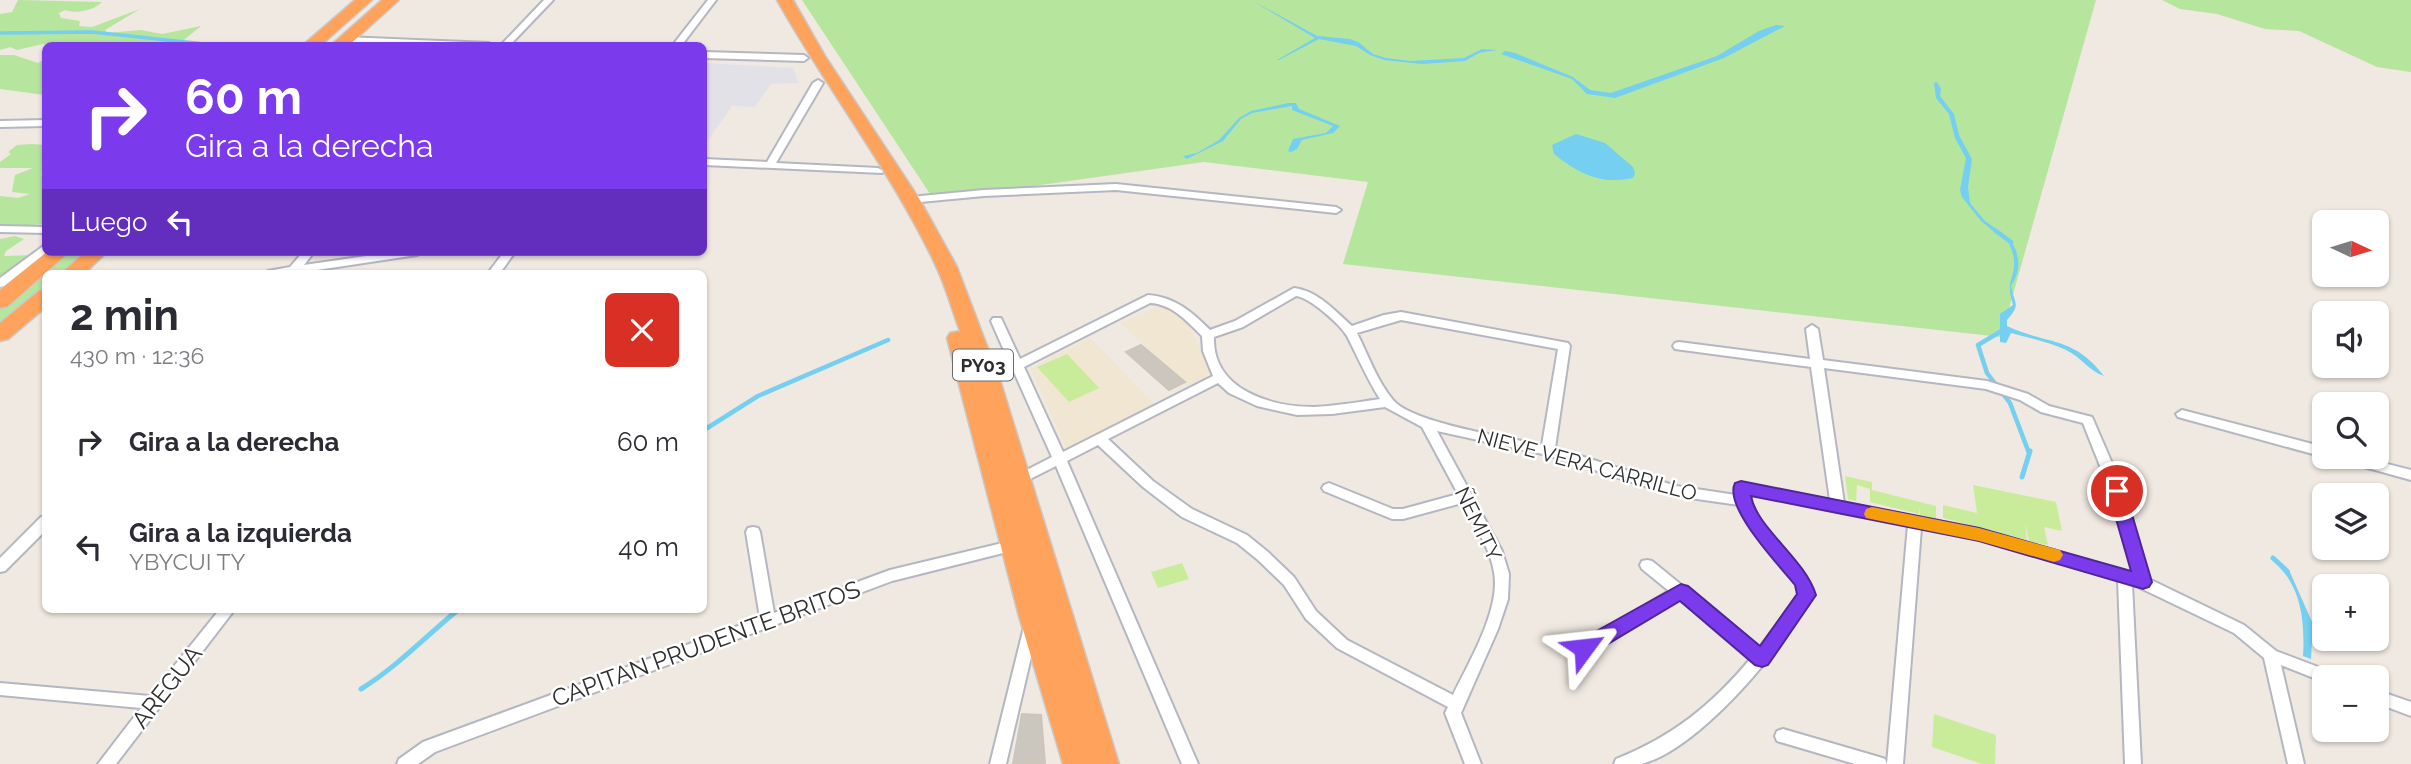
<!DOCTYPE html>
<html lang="es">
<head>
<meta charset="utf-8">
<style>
  body { margin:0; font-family:Raleway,sans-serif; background:#f7f7f7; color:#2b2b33; height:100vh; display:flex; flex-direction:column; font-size:26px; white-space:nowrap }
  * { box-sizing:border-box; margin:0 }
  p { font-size:23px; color:#7c7c81 }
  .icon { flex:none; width:38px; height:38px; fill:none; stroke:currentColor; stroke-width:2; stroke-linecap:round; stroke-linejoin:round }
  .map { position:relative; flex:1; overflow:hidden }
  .panel { position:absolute; left:42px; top:270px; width:665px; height:343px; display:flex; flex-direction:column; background:#fff; border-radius:10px; box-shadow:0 2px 5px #0004 }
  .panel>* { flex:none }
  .hud { position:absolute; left:42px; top:42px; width:665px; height:214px; border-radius:10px; box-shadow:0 2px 5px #0004; background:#7c3aed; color:#fff; overflow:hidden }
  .needle { width:46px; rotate:94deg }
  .controls { position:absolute; left:2312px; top:210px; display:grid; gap:14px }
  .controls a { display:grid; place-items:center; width:77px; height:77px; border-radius:10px; background:#fff; box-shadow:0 2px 5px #0004; font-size:35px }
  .pin { position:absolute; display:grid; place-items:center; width:60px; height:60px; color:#fff; margin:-30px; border:4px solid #fff; border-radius:50%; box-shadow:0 2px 7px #0007 }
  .me { position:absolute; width:77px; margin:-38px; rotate:60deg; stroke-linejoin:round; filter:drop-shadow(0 0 5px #0008) }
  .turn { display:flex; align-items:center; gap:24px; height:147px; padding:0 28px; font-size:32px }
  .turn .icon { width:91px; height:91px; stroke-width:2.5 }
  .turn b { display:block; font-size:49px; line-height:60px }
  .then { display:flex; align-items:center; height:66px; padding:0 28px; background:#0003; gap:14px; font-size:26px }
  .round { display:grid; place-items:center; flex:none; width:74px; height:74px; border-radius:10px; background:#f7f7f7 }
  .summary { display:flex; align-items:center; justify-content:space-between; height:119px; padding:0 28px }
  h1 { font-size:42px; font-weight:700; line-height:52px }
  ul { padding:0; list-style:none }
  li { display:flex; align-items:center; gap:21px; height:105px; padding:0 28px }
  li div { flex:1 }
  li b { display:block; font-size:26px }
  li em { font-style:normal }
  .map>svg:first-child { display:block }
</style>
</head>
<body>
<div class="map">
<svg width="2411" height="764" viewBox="0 0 2411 764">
  <rect width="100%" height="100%" fill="#efe9e1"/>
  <path fill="#e3e1e8" d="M704 63 793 68 799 83 771 84 755 107 732 106 704 146Z"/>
  <path fill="#f0e6d1" d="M1163 304 1189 326 1211 371 1204 378 1187 386 1121 323Z
    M1090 338 1155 405 1068 452 1030 368Z"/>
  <path fill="#b6e59e" d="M18 0 102 2C93 11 76 14 65 10L59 13 61 18 80 21 79 26 92 27 140 9 105 30 107 33 141 30 162 34 201 26 184 40 168 45 43 44 17 50 10 47 0 50V14L12 12Z
    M802 0H2096L2001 337 1343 264 1368 182 1204 162 934 200Z
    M2162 0H2411V72L2377 67 2299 31 2265 29 2217 14 2180 9Z
    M0 55H14L38 63 45 59V95L0 89Z
    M32 144 45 145V165L41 167 44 169 41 175 45 176V224L0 228V196L18 198 30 194 12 192 15 175 33 168H0V162L11 154 8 152 17 145Z
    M15 236 24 239 6 251 4 256 33 255 0 282V239Z
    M64 252H86L61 273H46L45 286 0 324V305Z"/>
  <path fill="#c9ec9a" d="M1067 354 1099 388 1069 402 1037 367Z
    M1845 476 1872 482V490L1936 506V519L1920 515V507L1919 514 1870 502V489L1857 485 1856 501 1848 499Z
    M1973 485 2056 502 2062 531 2044 527 2048 545 2029 541 2025 523 2027 540 1943 518V505L1977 513Z
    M1182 563 1189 579 1158 588 1151 572Z
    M1934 714 1996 735 1995 764H1982L1932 747Z"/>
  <path fill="#75cff0" d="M1251 0 1317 36 1350 39 1358 42 1373 54 1386 58 1411 61 1464 58 1482 49 1497 50 1479 53 1465 61 1422 64 1384 60 1370 55 1356 46 1319 39 1279 60H1277L1315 38Z
    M1776 25 1785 26 1724 58 1615 98 1587 94 1572 79 1501 54 1505 51 1515 53 1573 77 1590 90 1611 93 1717 56 1759 31Z
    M1937 82 1941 89 1940 96 1954 114 1959 135 1972 159 1968 187 1970 203 1985 221 2002 233 1998 235 1981 221 1962 197 1960 190 1966 158 1955 138 1949 114 1936 98 1934 83Z
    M1288 103H1296L1299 109 1340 126 1333 133 1302 140 1297 149 1291 152 1288 151 1293 139 1326 133 1333 126 1292 110V106L1252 113 1241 119 1223 141 1187 159 1183 156 1197 153 1219 140 1239 118 1251 111Z
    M1576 134 1605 143 1633 167 1635 173 1633 178C1601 185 1579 174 1554 154L1552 145Z
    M2007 239H2010C2020 254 2022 270 2011 286 2015 305 2021 304 2007 320V326C2046 345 2073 335 2104 376 2089 371 2081 357 2066 350 2049 342 2029 338 2011 333L2006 343 2000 342V314L2013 305C2005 279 2015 280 2014 261 2014 254 2010 246 2007 239Z
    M2279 567 2289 570 2313 624 2311 659 2303 656C2305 626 2302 589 2279 567Z"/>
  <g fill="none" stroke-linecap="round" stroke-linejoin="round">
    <path stroke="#75cff0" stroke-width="3.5" d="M0 33 92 32 223 46"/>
    <path stroke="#75cff0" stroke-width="4.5" d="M1996 231 2011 242
      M2005 329 1978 345 1987 373 2010 403 2029 453
      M704 430 758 396 888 340"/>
    <path stroke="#75cff0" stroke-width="5" d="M2022 477 2030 451
      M2273 558 2287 571
      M361 689C397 667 426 636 459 609"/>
  </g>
  <path fill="#cbc7bf" stroke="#cbc5ba" stroke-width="2" d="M1141 345 1185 382 1169 390 1126 352Z
    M1022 714 1041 715 1045 764H1013Z"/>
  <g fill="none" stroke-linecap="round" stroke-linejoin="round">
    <g stroke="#b4b7c1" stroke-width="4">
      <path id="street" d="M544 0H553L509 46H500Z
        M708 0H716L681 46H672Z
        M345 37 489 43 493 46H413L342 42 341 40Z
        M704 52 804 55 808 58 804 61 704 58Z
        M818 80 823 83 776 163 878 168 883 171 882 173 704 165V159L767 162 813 83Z
        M46 120V126L0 127V121Z
        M1116 184 1336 207 1341 210 1336 213 1116 190 984 196 910 203 905 200 910 197 984 190Z
        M0 226 46 227V233L0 232Z
        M46 244 47 252 4 286 0 287V278Z
        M303 252H314L304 265 394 252H422L417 255 297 273H266L268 271 290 267Z
        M504 252H515L500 273H488Z
        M1294 288C1318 291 1335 311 1352 326L1384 315 1401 312 1568 343 1570 346 1555 448 1676 486 1736 495 1734 488 1736 485 1741 483 1830 500 1811 367 1675 349 1673 346 1675 343 1679 342 1810 359 1806 329 1812 325 1818 329 1823 360 1987 381 2028 394 2049 406 2092 417 2124 491 2149 579 2244 625 2276 651 2334 673 2336 677H2324V682L2281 665 2304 764H2288L2264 658 2234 633 2132 584 2141 764H2125L2118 580 1979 539 1921 528 1903 764H1855L1777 741 1775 736 1777 731 1783 729 1879 757 1885 759 1887 764 1908 525 1749 494C1759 535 1802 556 1814 595L1769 658 1767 663 1763 665C1737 697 1683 754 1641 764 1633 764 1623 764 1614 764L1616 759C1672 737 1712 705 1751 658L1679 599 1589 652 1584 654 1579 652 1577 648 1579 644 1669 591 1642 569 1640 565 1642 561 1647 560 1652 561 1759 648 1800 594 1797 584 1761 542 1739 505 1676 496 1547 455 1437 431 1502 551 1509 574 1508 599 1498 629 1461 713 1481 764H1465L1445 713 1448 707 1337 648 1306 619 1284 585 1258 560 1237 543 1182 517 1143 487 1098 445 1067 461 1198 764H1182L1056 466 1020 484 1015 482 1013 479 1015 476 1052 457 1014 372 989 384 983 380 985 377 1010 364 991 321 993 318H1001L1020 359 1148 295C1175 297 1192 312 1210 330L1235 321ZM1296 296C1309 297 1340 324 1347 336 1358 357 1367 379 1380 399 1358 402 1336 406 1314 407 1271 407 1212 390 1214 337L1243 327ZM1150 303C1172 304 1187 321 1202 336L1203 351 1213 376 1063 452 1024 367ZM1401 320 1558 349 1542 445C1510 438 1412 423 1393 400 1377 381 1368 355 1357 333ZM1824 368 1986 389 2020 400 2041 412 2083 423 2110 491 2134 574 1979 529 1844 503ZM1218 383 1229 393 1257 406 1297 415 1332 414 1385 407 1422 427 1458 494 1403 509H1393L1329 483 1324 485 1322 488 1324 491 1392 519H1403L1462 503C1474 525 1490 547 1494 572 1501 609 1469 662 1453 695L1347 640 1316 611 1294 577 1268 552 1247 535 1192 509 1153 481 1108 439Z
        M2182 410 2324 447V457L2178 417 2176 414Z
        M2337 457H2360L2411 470V480L2339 460Z
        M46 516V530L5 571 0 572V558L41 517Z
        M753 527 758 528 760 532 774 613 890 570 1015 540 1020 541 1022 545 1020 549 1015 550 892 581 435 752 418 764H397L399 759 423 742 760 618 746 532 748 528Z
        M220 609H235L116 764H98L141 708 0 695V683L150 696Z
        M1031 621 1036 623 1038 627 1006 764H990L1024 627 1026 623Z
        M2376 690 2411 702V716L2376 703Z"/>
    </g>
    <g stroke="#c9c9c9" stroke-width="3">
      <path id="highway" d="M355 0H372L320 46H302Z
        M382 0H399L348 46H330Z
        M777 0H793L825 56 920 200 957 267 1000 380 1119 764H1063L1019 616 947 338 950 333 960 331C952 310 946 287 936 266 893 174 827 89 777 0Z
        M47 252H69L8 306 0 308V290Z
        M85 252H107L85 273H62Z
        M46 290V307L8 339 0 341V323L39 291Z"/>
    </g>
    <use href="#street" fill="#fff" fill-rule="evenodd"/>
    <use href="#highway" fill="#ffa35c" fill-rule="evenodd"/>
  </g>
  <path fill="#7c3aed" stroke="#51269a" stroke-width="2" d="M1741 481 1979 528 2131 571 2108 491 2111 487H2123L2125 491 2152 582 2149 587 2143 589 1979 541 1751 496C1756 527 1805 559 1816 595L1768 665 1762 667 1755 665 1680 601 1591 654 1584 656 1577 654 1574 648 1577 642 1681 584 1688 586 1760 646 1797 594 1795 585C1779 565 1723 507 1735 483Z"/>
  <path fill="#f59e0b" d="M1872 507 1979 528 2060 550 2063 555 2060 560 2054 562 1979 541 1866 518 1864 514 1866 509Z"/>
  <g text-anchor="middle" stroke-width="5" stroke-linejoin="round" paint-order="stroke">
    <rect fill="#fff" stroke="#6d6d6d" stroke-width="2" x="953" y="349.5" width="60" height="31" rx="5"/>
    <g font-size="19" font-weight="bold" fill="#2e2e2e">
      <text x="983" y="372">PY03</text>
    </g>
    <g font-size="21" fill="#2e2e2e" stroke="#fff">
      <text transform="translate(1587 465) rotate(15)" y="7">NIEVE VERA CARRILLO</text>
      <text transform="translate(1478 524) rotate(64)" y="7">ÑEMITY</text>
    </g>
    <g font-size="24" fill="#2e2e2e" stroke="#fff">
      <text transform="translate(706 644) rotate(-20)" y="8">CAPITAN PRUDENTE BRITOS</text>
      <text transform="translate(167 687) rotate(-52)" y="8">AREGUA</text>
    </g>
  </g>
</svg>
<div class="controls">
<a><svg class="needle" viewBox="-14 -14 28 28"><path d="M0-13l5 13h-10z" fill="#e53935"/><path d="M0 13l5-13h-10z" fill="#7c7c81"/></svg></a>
<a><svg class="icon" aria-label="sound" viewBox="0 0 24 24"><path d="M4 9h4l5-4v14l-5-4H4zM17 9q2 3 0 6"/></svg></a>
<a><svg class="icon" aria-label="search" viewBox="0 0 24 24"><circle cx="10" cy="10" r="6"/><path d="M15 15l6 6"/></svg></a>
<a><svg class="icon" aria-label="layers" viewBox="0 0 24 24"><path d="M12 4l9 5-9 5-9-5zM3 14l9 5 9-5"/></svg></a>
<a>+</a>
<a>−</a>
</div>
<div class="pin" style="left:2117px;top:491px;background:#d93025"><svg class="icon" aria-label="arrive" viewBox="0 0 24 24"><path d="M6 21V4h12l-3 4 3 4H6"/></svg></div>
<svg class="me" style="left:1584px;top:648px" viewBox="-20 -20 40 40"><path d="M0-17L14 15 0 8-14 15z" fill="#7c3aed" stroke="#fff" stroke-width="4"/></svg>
<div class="hud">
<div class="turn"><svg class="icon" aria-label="right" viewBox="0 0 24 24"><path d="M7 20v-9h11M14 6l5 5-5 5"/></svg><div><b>60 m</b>Gira a la derecha</div></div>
<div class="then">Luego<svg class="icon" aria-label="left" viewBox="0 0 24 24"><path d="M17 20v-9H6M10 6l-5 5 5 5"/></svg></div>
</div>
<section class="panel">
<div class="summary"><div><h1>2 min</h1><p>430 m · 12:36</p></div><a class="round" style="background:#d93025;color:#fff"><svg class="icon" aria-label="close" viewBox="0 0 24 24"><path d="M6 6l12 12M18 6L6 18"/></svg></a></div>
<ul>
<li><svg class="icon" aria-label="right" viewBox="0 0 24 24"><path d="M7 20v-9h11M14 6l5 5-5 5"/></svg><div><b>Gira a la derecha</b></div><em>60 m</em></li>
<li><svg class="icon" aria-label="left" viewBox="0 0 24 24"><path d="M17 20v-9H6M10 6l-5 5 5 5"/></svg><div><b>Gira a la izquierda</b><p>YBYCUI TY</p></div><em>40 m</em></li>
</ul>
</section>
</div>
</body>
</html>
